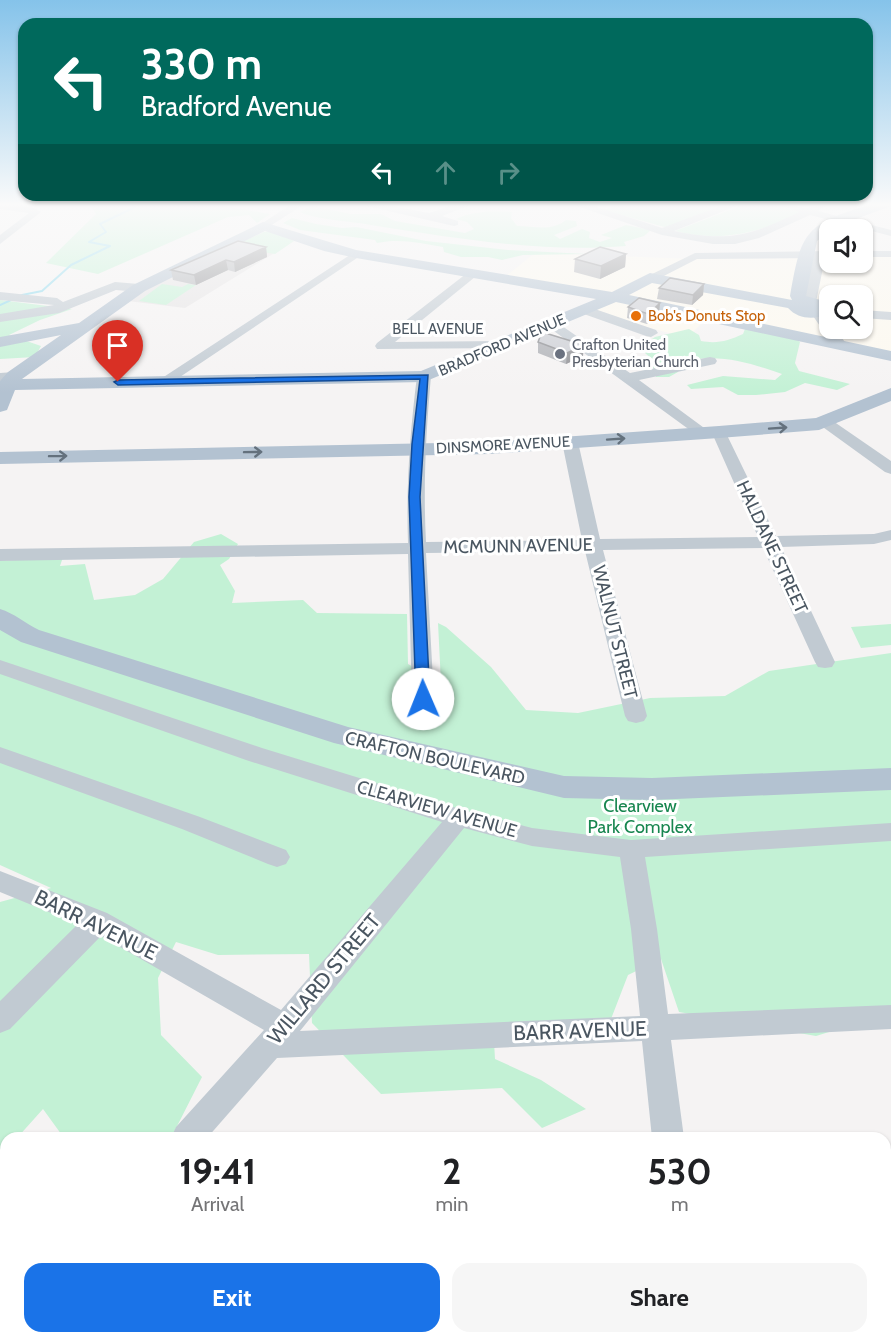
<!DOCTYPE html>
<html lang="en">
<head>
<meta charset="utf-8">
<style>
  body { margin:0; font-family:Cabin,sans-serif; background:#f6f6f6; color:#202124; height:100vh; display:flex; flex-direction:column; font-size:22px; white-space:nowrap }
  * { box-sizing:border-box; margin:0 }
  p { font-size:20px; color:#757577 }
  .icon { flex:none; width:33px; height:33px; fill:none; stroke:currentColor; stroke-width:2; stroke-linecap:round; stroke-linejoin:round }
  .map { position:relative; flex:1; overflow:hidden }
  .panel { position:absolute; left:0px; top:1132px; width:891px; height:212px; display:flex; flex-direction:column; background:#fff; border-radius:18px 18px 0 0; box-shadow:0 2px 4px #0004 }
  .panel>* { flex:none }
  .top-card { position:absolute; left:18px; top:18px; width:855px; height:183px; border-radius:18px; box-shadow:0 2px 4px #0004; background:#00695c; color:#fff; overflow:hidden }
  .fabs { position:absolute; left:819px; top:219px; display:grid; gap:12px }
  .fabs a { display:grid; place-items:center; width:54px; height:54px; border-radius:12px; background:#fff; box-shadow:0 2px 4px #0004; font-size:30px }
  .pin { position:absolute; display:grid; place-items:center; width:51px; height:51px; color:#fff; margin:-62px -26px; border-radius:50% 50% 50% 0; rotate:-45deg; box-shadow:0 0 6px #0007 }
  .pin .icon { rotate:45deg }
  .me { position:absolute; width:66px; margin:-33px; rotate:359deg; stroke-linejoin:round; filter:drop-shadow(0 0 4px #0008) }
  .turn { display:flex; align-items:center; gap:21px; height:126px; padding:0 24px; font-size:27px }
  .turn .icon { width:78px; height:78px; stroke-width:2.5 }
  .turn b { display:block; font-size:42px; line-height:51px }
  .lanes { display:flex; align-items:center; height:57px; padding:0 24px; background:#0003; justify-content:center; gap:30px; direction:ltr }
  .lanes .off { opacity:.35 }
  .eta { display:flex; justify-content:space-evenly; align-items:center; height:102px; text-align:center }
  .eta b { font-size:36px; font-weight:700; line-height:42px }
  .primary-button { display:flex; gap:12px; margin-top:auto; padding:12px 24px }
  .primary-button a { flex:1; height:69px; border-radius:18px; background:#1a73e8; color:#fff; font-size:24px; font-weight:700; line-height:69px; text-align:center }
  .primary-button a+a { background:#f6f6f6; color:#202124 }
  .map>svg:first-child { display:block }
</style>
</head>
<body>
<div class="map">
<svg width="891" height="1343" viewBox="0 0 891 1343">
  <rect width="100%" height="100%" fill="#f5f3f3"/>
  <path fill="#fdf9ef" fill-rule="evenodd" d="M535 253 694 259 829 258 830 262H862L863 257H891V360L705 320 687 338 578 308 607 294 506 276ZM830 296H862V328H830Z"/>
  <path fill="#e6e4e5" d="M264 232 294 241 185 308 128 301 159 280Z"/>
  <path fill="#c3f1d5" d="M90 205H217L270 214 257 223 249 215 228 217 98 274 46 263 96 214Z
    M617 205H725L668 228 604 210Z
    M743 205H776L802 212C759 233 723 243 675 231Z
    M312 206 351 214H381L395 221 465 233 474 229 467 222 456 219C473 211 493 211 512 212L511 218 517 226C534 226 551 232 566 220L576 221 577 226 554 235 560 239 582 229 590 232 589 238 600 242 612 238 601 235 626 225 651 230 644 236 624 242 626 246C540 253 455 238 371 225 351 221 317 220 300 212Z
    M292 218 316 224 342 228 356 227 426 241 508 250 587 254 523 255 502 260 488 257H461L444 252 443 247C421 243 399 238 377 243L375 240 300 230 283 223Z
    M273 231 294 241 275 254 241 249 236 245 264 232Z
    M162 284 182 287 188 284 196 285 166 305 139 301Z
    M0 300 72 309 40 320 9 335 41 346 35 357 0 359Z
    M689 329 699 335 701 341C717 344 728 341 743 334L745 329 794 338 800 342 795 363 799 371 850 384 837 390 805 383 785 392 756 395H738L723 387 691 389 687 385 723 376 775 380 782 374C748 362 715 352 679 363L678 372 669 377H656L654 369 649 365 653 360 645 353 635 350 655 337Z
    M221 534 238 544 229 559 220 565 235 591 232 603 303 600 317 613 407 614 408 664 441 683 438 623 446 627 491 667 526 710 578 713 650 698 725 696 769 671 891 653V1013L816 1036 679 1012 661 959 628 975 611 1019 493 1024 495 1059 541 1080 586 1109 542 1128 502 1088 381 1094 312 1023 309 954 218 955 176 942 158 978 161 1035 202 1077 171 1138H64L43 1109 17 1138H6V1151L0 1157V902L51 888 0 865V561L63 557 60 566 85 564 94 600 135 595 163 579 194 542Z
    M891 624V645L861 648 851 627Z"/>
  <g fill="none" stroke-linecap="round" stroke-linejoin="round">
    <path stroke="#90daee" stroke-width="2" d="M0 305 22 295 42 291 71 265 110 246 89 242 106 232 100 224 135 207 132 205"/>
    <path fill="#c1cad2" fill-rule="evenodd" d="M0 205H29L41 212 0 244V235L29 213 0 209Z
      M290 205H303L267 228H259L258 226Z
      M362 205H386L429 213 453 205H470L442 216 458 221V225L454 226Z
      M574 205H591L662 228 723 205H739L674 231C727 242 751 236 799 212L779 205 807 208 827 205 818 211 891 230V236L810 215 759 238 735 244H713L662 235Z
      M356 251 360 252V256L168 385 163 386 156 382Z
      M830 251V257L825 258 816 302 810 306 804 302 813 258 697 259 654 281 650 282 644 278 695 253Z
      M862 251H891V257H862Z
      M471 270 477 274 475 277 395 342 501 341 508 345 506 348 377 349 375 346 377 343Z
      M115 282 139 284 145 288 139 292 116 290 59 313 0 322V314L54 305 0 300V292L57 298 63 302Z
      M586 306 656 330 658 333 651 337 646 336 581 313 580 310 581 307Z
      M817 309C826 311 830 320 830 328H835L847 345 845 348H835L811 313Z
      M862 310 891 312V320L862 318Z
      M552 319 630 373 710 357 715 358 717 361 715 364 639 380 711 433 714 429H724L776 536 874 534 891 530V540L874 544 781 547 835 662 832 667 825 668 818 667 815 662 763 548 603 550 647 716 644 721 636 723 628 721 625 716 585 551 426 553 434 699 431 704 423 706 415 704 412 699 408 554 0 561V549L408 543C406 486 410 432 417 376L424 372 431 376C426 432 423 486 426 542L582 540 562 442 570 437 578 442 600 539 758 537 712 433 704 438 698 436 547 326 545 323Z
      M14 372 21 376 19 379 0 381V373Z
      M825 417 830 419 891 461V474L885 472 820 425 817 422Z
      M0 660 262 748 460 809 532 828 631 840 891 823V841L645 857 657 929 668 1014 891 1005V1029L671 1040 684 1138H652L642 1041 277 1058 207 1138H171L176 1127 264 1030 101 936 10 1029 0 1033V1001L78 924 0 892V871L107 913 281 1010 442 822 246 760 0 674ZM464 828 532 846 620 857 631 929 640 1016 300 1031Z
      M0 747 200 817 286 850 290 857 286 864 277 867 268 864 182 829 0 763Z
      M885 1246H891V1280H885Z
      M6 1328V1338H39L37 1343H0Z
      M681 1338H717L718 1343H682Z"/>
    <path fill="#b3c2d1" fill-rule="evenodd" d="M869 205 891 206 837 226 817 241 806 296 824 301 830 305V313C816 320 799 320 788 308L652 283 629 295 891 351V361L616 302 424 382 15 390 7 410 0 412V381L8 372 61 335 0 347V337L79 323 133 285 263 222 356 250 612 292 650 273 792 300 790 296C801 232 805 224 869 205ZM265 231 324 251 356 258 596 299 421 371 22 379 145 291Z
      M891 388V401L819 430 719 438 489 454 0 464V452L489 442 719 426 816 418Z
      M0 609C14 613 26 624 39 630L348 727 564 776 652 778 891 768V790L652 800 564 798 334 743 21 642 0 630Z"/>
  </g>
  <path fill="#b0b2b7" d="M266 247 267 257 235 272 228 270 196 285 173 280 171 270Z
    M626 254 625 267 600 279 574 272 575 259Z
    M704 284 703 295 692 305 657 299 659 288Z
    M660 303 659 313 647 324 627 318 628 307Z
    M538 342 583 356 566 364 538 353Z"/>
  <path fill="#909195" d="M266 247 267 257 235 272 234 262Z
    M626 254 625 267 600 279 601 266Z
    M226 260 228 270 196 285 194 275Z
    M704 284 703 295 692 305 693 295Z
    M660 303 659 313 647 324 648 314Z
    M584 345 583 356 566 364 567 353Z"/>
  <path fill="#cdcfd5" stroke="#909195" stroke-width="1.5" d="M238 241 266 247 234 262 226 260 194 275 171 270Z
    M600 247 626 254 601 266 575 259Z
    M670 278 704 284 693 295 659 288Z
    M639 298 660 303 648 314 628 307Z
    M542 332 584 345 567 353 538 342Z"/>
  <defs><path id="oneway-shaft" d="M-6 0H5M1.5-3L5.5 0L1.5 3" fill="none" stroke-width="1.6" stroke-linecap="round" stroke-linejoin="round" transform="scale(1.5)"/></defs>
  <g stroke="#64717d">
    <use href="#oneway-shaft" transform="translate(778 428) rotate(-4)"/>
    <use href="#oneway-shaft" transform="translate(616 439) rotate(-4)"/>
    <use href="#oneway-shaft" transform="translate(253 452) rotate(-1)"/>
    <use href="#oneway-shaft" transform="translate(58 456) rotate(-1)"/>
  </g>
  <linearGradient id="sky" x2="0" y2="1"><stop stop-color="#85c3ea"/><stop offset="0.52" stop-color="#fafafa"/><stop offset="1" stop-color="#fafafa" stop-opacity="0"/></linearGradient>
  <rect width="891" height="393" fill="url(#sky)"/>
  <path fill="#1a73e8" stroke="#114b97" stroke-width="1.5" d="M428 375 420 497 430 699 423 704 416 699 409 497 412 444 420 379 118 385 114 382 118 380Z"/>
  <circle fill="#e8710a" stroke="#fff" stroke-width="2" cx="636" cy="316" r="6"/>
  <circle fill="#6b7280" stroke="#fff" stroke-width="2" cx="560" cy="354" r="6"/>
  <g text-anchor="middle" stroke-width="6" stroke-linejoin="round" paint-order="stroke">
    <g font-size="15" fill="#c56008" stroke="#fff" text-anchor="start">
      <text x="648" y="321">Bob's Donuts Stop</text>
    </g>
    <g font-size="15" fill="#4a5661" stroke="#fff">
      <text x="438" y="334">BELL AVENUE</text>
      <text transform="translate(502 345) rotate(-23)" y="5">BRADFORD AVENUE</text>
      <text transform="translate(503 445) rotate(-3)" y="5">DINSMORE AVENUE</text>
    </g>
    <g font-size="15" fill="#5b616d" stroke="#fff" text-anchor="start">
      <text x="572" y="350">Crafton United<tspan x="572" dy="17">Presbyterian Church</tspan></text>
    </g>
    <g font-size="18" fill="#4a5661" stroke="#fff">
      <text transform="translate(518 546) rotate(-1)" y="6">MCMUNN AVENUE</text>
      <text transform="translate(772 547) rotate(65)" y="6">HALDANE STREET</text>
      <text transform="translate(615 632) rotate(76)" y="6">WALNUT STREET</text>
      <text transform="translate(435 758) rotate(13)" y="6">CRAFTON BOULEVARD</text>
      <text transform="translate(437 809) rotate(16)" y="6">CLEARVIEW AVENUE</text>
    </g>
    <g font-size="18" fill="#17864f" stroke="#fff">
      <text x="640" y="812">Clearview<tspan x="640" dy="21">Park Complex</tspan></text>
    </g>
    <g font-size="21" fill="#4a5661" stroke="#fff">
      <text transform="translate(96 925) rotate(26)" y="7">BARR AVENUE</text>
      <text transform="translate(324 979) rotate(-50)" y="7">WILLARD STREET</text>
      <text transform="translate(580 1031) rotate(-2)" y="7">BARR AVENUE</text>
    </g>
  </g>
</svg>
<div class="fabs">
<a><svg class="icon" aria-label="sound" viewBox="0 0 24 24"><path d="M4 9h4l5-4v14l-5-4H4zM17 9q2 3 0 6"/></svg></a>
<a><svg class="icon" aria-label="search" viewBox="0 0 24 24"><circle cx="10" cy="10" r="6"/><path d="M15 15l6 6"/></svg></a>
</div>
<div class="pin" style="left:118px;top:382px;background:#d93025"><svg class="icon" aria-label="arrive" viewBox="0 0 24 24"><path d="M6 21V4h12l-3 4 3 4H6"/></svg></div>
<svg class="me" style="left:423px;top:699px" viewBox="-20 -20 40 40"><circle r="19" fill="#fff"/><path d="M0-13L10 11 0 6-10 11z" fill="#1a73e8"/></svg>
<div class="top-card">
<div class="turn"><svg class="icon" aria-label="left" viewBox="0 0 24 24"><path d="M17 20v-9H6M10 6l-5 5 5 5"/></svg><div><b>330 m</b>Bradford Avenue</div></div>
<div class="lanes"><svg class="icon" aria-label="left" viewBox="0 0 24 24"><path d="M17 20v-9H6M10 6l-5 5 5 5"/></svg><svg class="icon off" aria-label="ahead" viewBox="0 0 24 24"><path d="M12 20V5M6 11l6-6 6 6"/></svg><svg class="icon off" aria-label="right" viewBox="0 0 24 24"><path d="M7 20v-9h11M14 6l5 5-5 5"/></svg></div>
</div>
<section class="panel">
<div class="eta">
<div><b>19:41</b><p>Arrival</p></div>
<div><b>2</b><p>min</p></div>
<div><b>530</b><p>m</p></div>
</div>
<div class="primary-button"><a>Exit</a><a>Share</a></div>
</section>
</div>
</body>
</html>
